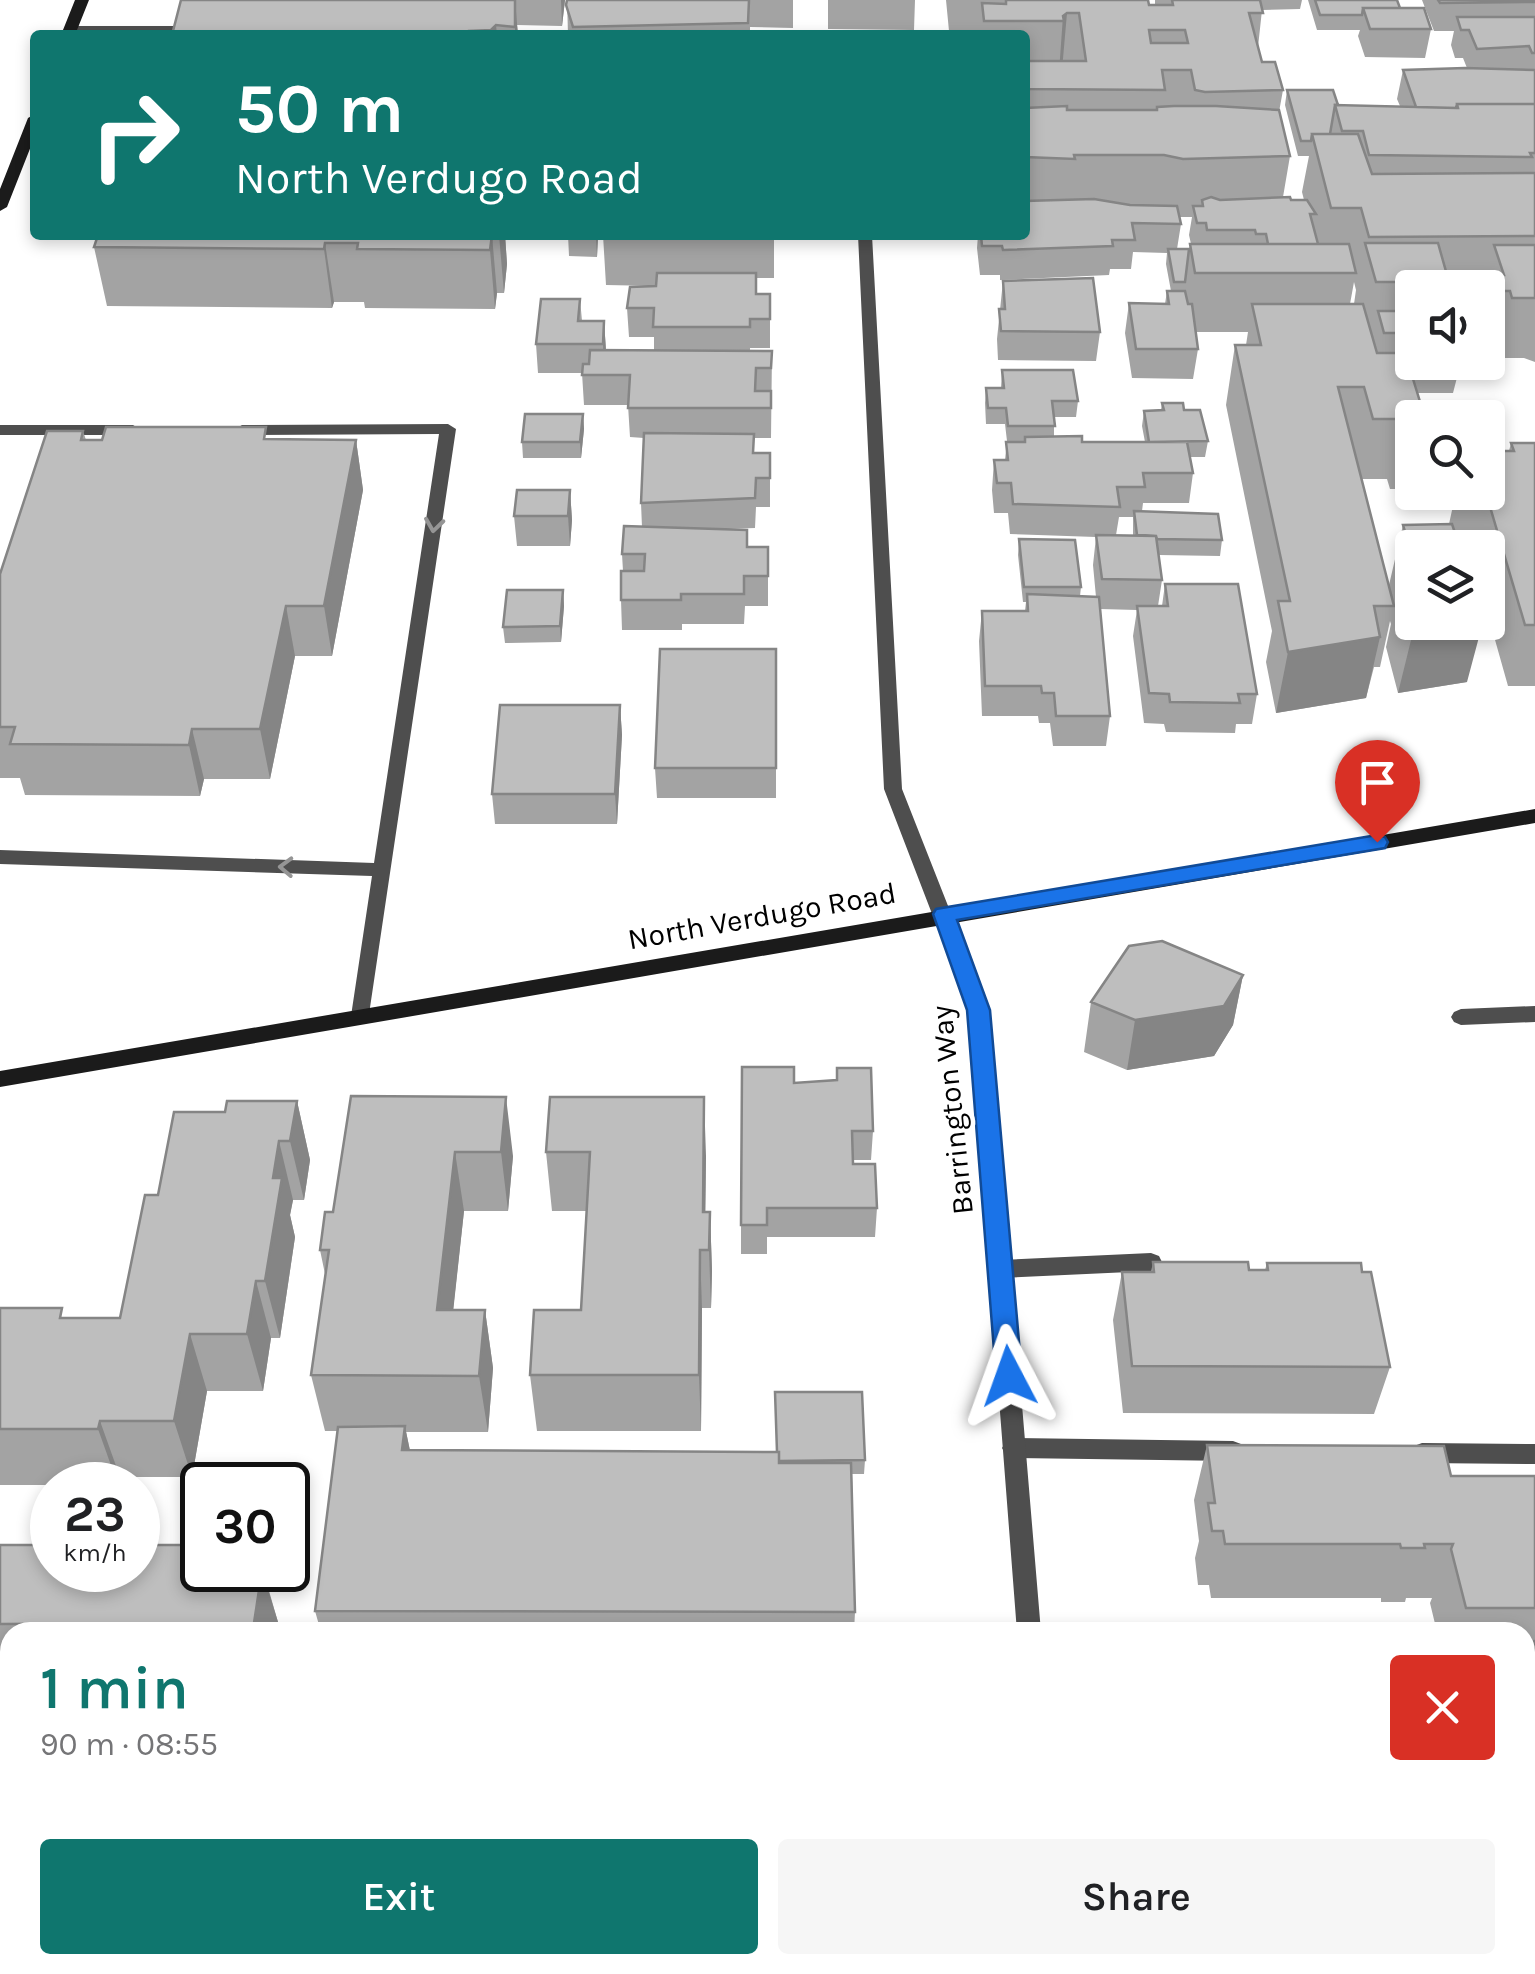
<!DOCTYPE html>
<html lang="en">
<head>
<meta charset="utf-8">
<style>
  body { margin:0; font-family:Karla,sans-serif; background:#f6f6f6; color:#202124; height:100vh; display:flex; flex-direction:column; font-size:38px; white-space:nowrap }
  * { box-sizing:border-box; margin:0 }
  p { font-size:32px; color:#757577 }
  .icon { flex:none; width:55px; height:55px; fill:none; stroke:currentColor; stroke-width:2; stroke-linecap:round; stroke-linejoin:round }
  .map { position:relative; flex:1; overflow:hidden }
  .side { position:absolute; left:0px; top:1622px; width:1535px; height:352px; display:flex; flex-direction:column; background:#fff; border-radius:30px 30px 0 0; box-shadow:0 5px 15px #0003 }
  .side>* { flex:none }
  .guide { position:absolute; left:30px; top:30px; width:1000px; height:210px; border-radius:10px; box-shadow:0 5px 15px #0003; background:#0f766e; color:#fff; overflow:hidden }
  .tools { position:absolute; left:1395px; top:270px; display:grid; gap:20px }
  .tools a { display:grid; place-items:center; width:110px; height:110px; border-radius:10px; background:#fff; box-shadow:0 5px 15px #0003; font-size:50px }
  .speed { position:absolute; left:30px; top:1462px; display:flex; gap:20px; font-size:50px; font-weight:700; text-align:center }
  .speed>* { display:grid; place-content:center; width:130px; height:130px; border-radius:50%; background:#fff; box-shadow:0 5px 15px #0003; line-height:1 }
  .speed small { font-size:25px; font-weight:400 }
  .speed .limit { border:5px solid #111; border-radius:15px; background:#fff; color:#111 }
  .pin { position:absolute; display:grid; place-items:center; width:85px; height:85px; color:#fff; margin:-102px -42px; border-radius:50% 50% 50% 0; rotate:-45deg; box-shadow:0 0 10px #0007 }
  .pin .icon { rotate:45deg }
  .me { position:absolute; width:110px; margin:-55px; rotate:356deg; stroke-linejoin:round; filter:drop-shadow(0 0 8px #0008) }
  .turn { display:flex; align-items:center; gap:35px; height:210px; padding:0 40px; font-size:45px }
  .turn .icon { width:130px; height:130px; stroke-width:2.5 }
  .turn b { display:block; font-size:70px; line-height:85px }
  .round { display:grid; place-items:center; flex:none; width:105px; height:105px; border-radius:10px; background:#f6f6f6 }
  .headline { display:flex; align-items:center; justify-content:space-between; height:170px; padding:0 40px }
  h1 { font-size:60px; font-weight:600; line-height:75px; color:#0f766e }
  .action { display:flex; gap:20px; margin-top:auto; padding:20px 40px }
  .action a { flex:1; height:115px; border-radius:10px; background:#0f766e; color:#fff; font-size:40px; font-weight:600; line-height:115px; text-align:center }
  .action a+a { background:#f6f6f6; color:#202124 }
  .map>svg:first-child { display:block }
</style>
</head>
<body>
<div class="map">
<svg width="1535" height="1974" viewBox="0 0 1535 1974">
  <rect width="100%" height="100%" fill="#fff"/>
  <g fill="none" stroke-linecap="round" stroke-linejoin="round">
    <path fill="#4e4e4e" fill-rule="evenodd" d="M198 26 203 27V33L70 34 63 30 70 26Z
      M448 424 456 429 368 1021H354L351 1016 372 876 0 864V850L374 863 439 434 242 435 234 430 242 425Z
      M0 425H133L141 430 133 435H0Z
      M1535 1006V1022L1461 1025 1454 1022 1451 1017 1454 1012 1461 1009Z
      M1151 1253 1159 1256 1162 1262 1159 1268 1151 1271 1001 1278 993 1275 990 1269 993 1263 1001 1260Z
      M1014 1438 1233 1441 1241 1444 1245 1451 1241 1458 1233 1461 1014 1458 1006 1455 1002 1448 1006 1441Z
      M1422 1443 1535 1444V1464L1422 1463 1414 1460 1410 1453 1414 1446Z"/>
    <path fill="#4e4e4e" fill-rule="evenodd" d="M858 235H872L902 789 989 1010 1041 1632H1017L969 1010 884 789Z
      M1043 1965H1069L1070 1974H1044Z"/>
    <path fill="#1b1b1b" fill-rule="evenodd" d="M75 0H89L75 35H61Z
      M35 114V136L7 207 0 211V189L28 118Z
      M1535 809V823L0 1087V1071Z"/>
  </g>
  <path fill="#a3a3a3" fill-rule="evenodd" d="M181 0H565L562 26 517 25 518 35H172Z
    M567 0H793V28L750 27V35H568Z
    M828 0H915L914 30 828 29Z
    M946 0H1148L1149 5H1155V0H1302L1300 9 1262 10 1258 47 1262 62 1283 90 1279 112 1290 156 1283 197 1291 200H1304L1302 192 1309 156H1298L1285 105 1287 90 1338 105 1400 106 1397 99 1403 70 1467 68 1463 58H1455L1451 45 1454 31H1434L1422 0H1535V362L1524 358H1497L1495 351H1488V288H1412V362H1461L1453 393H1417L1412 418V489H1390L1387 479H1361L1391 595 1389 585 1403 525 1449 524 1456 492H1488L1509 451 1511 443H1535V686H1508L1488 615V548H1412V622L1467 682 1398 693 1386 647 1391 624 1390 621 1380 667H1374L1366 698 1276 713 1266 662 1272 631 1226 405 1235 345H1246L1248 332H1196L1198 349 1193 379 1132 378 1125 333 1129 303 1165 304 1167 291H1171L1166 264 1167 253 1133 252 1131 269H1110L1109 275 1000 280V275H980L977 248 978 235H1025V35H980V31H949ZM1180 217H1192L1189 235 1191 244 1189 249H1177L1181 224ZM1354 282 1356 290 1354 304H1350Z
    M1308 0H1397L1400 8 1431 29 1425 58 1365 57 1358 36 1360 30H1317Z
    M98 235H505L507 264 504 293H497L495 309 365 308 364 302H334L332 308 107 306 94 247Z
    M568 235H598L597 257 569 256Z
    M603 235H774V278H756V294H770V348H750V351H772L771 438H754V453H770V507H756L755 528 724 529 747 547H768V606H745L744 624H682V630H622L621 600 623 571 622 554 642 527 641 503 644 438 630 437 628 405H584L582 373H538L536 344 580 299 582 321H604L606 350 654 351V337H629L627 308 656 286 606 285Z
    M1003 281 1100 332 1096 361 998 360 997 339Z
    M1002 370 1078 401 1076 417H1054V437L1082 442H1145L1142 426 1144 411 1161 410 1162 403 1184 410 1208 441 1205 457H1190L1193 473 1189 503H1143L1142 511 1222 540 1220 556 1159 555 1162 580 1158 606H1162L1165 584 1257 694 1252 724H1236L1235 733 1166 732 1164 724 1144 723 1133 636 1137 610 1100 609 1110 716 1106 746H1053L1050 723H1039L1038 716H982L979 641 982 611H1025L1026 602H1023L1018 555 1019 539 1081 587 1080 596 1096 597 1093 565 1096 537 1010 534 1008 513H994L992 490 994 460H1005L1007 441 1005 424H986L985 403 986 388H1001ZM1119 517H1133V535H1116Z
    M583 414 584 429 581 458H523L522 442Z
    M83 431 86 440H356L363 490 332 656H295L270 779H204L200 796 25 795 20 778H0V574Z
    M570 490 572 520 570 546H517L514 516Z
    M563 590 564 606 561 642 505 643 503 627Z
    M776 649V798H657L655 768Z
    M620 705 622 735 617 824H495L492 794Z
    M1243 975 1233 1025 1214 1056 1127 1070 1084 1052 1091 1002Z
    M794 1083 873 1131 871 1160H853V1164L877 1208 875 1237H767V1254H741V1225Z
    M351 1096 513 1156 508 1211H464L453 1310H485L493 1368 488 1432H406L410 1450 865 1460 864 1474H852L855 1612 854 1632H321L315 1611 337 1431H325L311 1375 325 1274 320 1250 333 1212Z
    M550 1097 706 1156 705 1212H710L712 1271 711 1308H702L701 1431H537L530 1375 581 1310 587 1211H552L546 1152Z
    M297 1101 310 1160 304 1200H293L290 1215 295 1237 280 1338H271L263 1391H207L192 1477H120L118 1485H0V1308L65 1318H120L158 1195 225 1112Z
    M1153 1262 1249 1270H1265L1267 1263 1390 1367 1374 1414 1123 1413 1113 1320 1122 1272H1151Z
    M1207 1445 1451 1476H1535V1841H1525V1632H1437L1430 1603 1432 1598H1406L1405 1602H1381V1598H1211L1209 1585H1198L1195 1558 1199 1541 1194 1500Z
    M0 1545 202 1570H263L278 1622 277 1632H10V1804L9 1807H0Z
    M302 1965H460L459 1974H305Z
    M1250 1965H1525L1535 1974H1252Z"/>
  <path fill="#858585" d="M515 0 518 35H515Z
    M561 0H565L562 26Z
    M1067 13 1062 70 1059 72 1063 16Z
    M496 25 497 35H492L491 30Z
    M492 235 497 293 495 309 490 250Z
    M499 235H505L507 264 504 293Z
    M596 235H598L597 257Z
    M325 243 334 302 332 308 324 249Z
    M604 321 606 351 604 374 603 344Z
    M583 414 584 429 581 458 580 442Z
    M356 440 363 490 332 656 324 606Z
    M570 490 572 520 570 546 568 516Z
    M563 590 564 606 561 642 560 626Z
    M286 606 295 656 270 779 260 729Z
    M1476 622H1483L1467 682 1398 693 1413 632Z
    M1380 637 1366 698 1276 713 1288 652Z
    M620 705 622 735 617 824 615 794Z
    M192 729 204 779 200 796 189 745Z
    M1243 975 1233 1025 1214 1056 1127 1070 1135 1020Z
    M506 1097 513 1156 508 1211 501 1152Z
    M704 1097 706 1156 705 1250 703 1212Z
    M297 1101 310 1160 304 1200 290 1141Z
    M279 1141 293 1200 290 1215 295 1237 280 1338 265 1281 273 1178Z
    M455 1152 464 1211 447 1368 437 1310Z
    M710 1212 712 1271 711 1308 709 1250Z
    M700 1250 702 1308 701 1431 699 1375Z
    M256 1281 271 1338 263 1391 247 1334Z
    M485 1310 493 1368 488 1432 479 1376Z
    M190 1334 207 1391 192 1477 174 1421Z
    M100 1421 120 1477 118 1485 98 1429Z
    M405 1426 416 1482 402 1450Z
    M262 1570 278 1622 277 1632H257L254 1623Z
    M0 1779 10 1799 9 1807 0 1789Z
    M189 1965H216L215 1974H188Z
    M449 1965H460L459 1974H451Z"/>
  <path fill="#bebebe" stroke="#858585" stroke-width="2.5" fill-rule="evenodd" d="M181 0H515V27L496 25 491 30 469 31V35H172Z
    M567 0H749L748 23 573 27 566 5Z
    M1006 0H1148L1149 5H1173L1172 0H1260L1263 13H1249L1262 62H1275L1283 90 1205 92 1195 90 1191 70H1162L1165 90 1025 89V61H1086L1079 13H1067L1063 16 1064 21H984L982 3 1006 4ZM1149 30H1185L1188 43H1151Z
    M1315 0H1397L1400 8H1363L1362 15H1320Z
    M1438 0H1535V2L1440 3Z
    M1363 8H1424L1431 29H1370Z
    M1457 17H1535V53H1532L1529 46 1477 49 1469 30H1461Z
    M1465 68 1535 70V104H1457L1456 108 1416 107 1403 70Z
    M1287 90H1333L1338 105H1335L1330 134H1312L1311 141H1301Z
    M1457 104H1535V153H1530L1532 157 1369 155 1363 131H1342L1335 105 1458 108Z
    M1067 106V110H1157V107L1174 106H1216L1279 110 1290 156 1183 159 1164 155H1074L1075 159 1025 157V108Z
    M1312 134H1358L1372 174 1535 173V236L1369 237 1361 208H1331Z
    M1211 197 1220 200 1290 197 1291 200H1307L1316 214H1310L1318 244H1268L1266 234H1256L1255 230H1207L1206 223H1197L1193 206H1203L1202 200Z
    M1094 199 1130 205 1177 206 1181 224 1132 223 1135 240H1112L1113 246 1003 250 1002 246H982L981 235H1025V201Z
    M98 235H492L490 250 357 249 358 243H325L324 249 94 247Z
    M1365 243H1438L1449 282H1376Z
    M1190 244H1349L1356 273H1195Z
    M1494 245H1535V298H1512L1510 291H1498L1493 275H1504Z
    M1168 249H1189L1185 282H1174Z
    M657 273H756V294H770V319H750V327H653L654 308H627L630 287 656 286Z
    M1093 278 1100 332 1001 331 999 309H1005L1003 281Z
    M1167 291H1185L1188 304H1192L1198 349H1136L1129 303 1169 304Z
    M541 299H580L578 321H604L603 344H536Z
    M1252 304H1363L1377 353H1405L1425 418H1412V429H1403L1400 419H1373L1364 387H1338L1394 606H1374L1380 637 1288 652 1278 601H1290L1235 345H1261Z
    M1378 311H1412V333H1384Z
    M590 350 772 351 771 368H756L755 391H771V408H628L630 375H582L583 364H589Z
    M1002 370H1073L1078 401H1052L1055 426H1008L1006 408H988L986 388H1004Z
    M1162 403H1183L1184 410H1200L1208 441 1149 442 1144 411 1164 410Z
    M525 414H583L580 442H522Z
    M106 427H266L264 439 356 440 324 606H286L260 729H192L189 745 10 744 15 727H0V574L47 431H83L81 440H102Z
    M644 433 754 434 753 453H770V478H756L755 498 641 503Z
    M1082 436V442H1187L1193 473H1143L1145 487H1117L1120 507 1013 504 1011 483H997L994 460H1008L1006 442H1025V437Z
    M1511 443H1535V625H1525L1488 500H1470L1468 492H1488V451H1514Z
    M517 490H570L568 516H514Z
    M1134 511 1218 514 1222 540 1157 539 1156 536 1137 535Z
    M1452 524 1460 548H1412V564H1406L1402 549 1410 548 1403 525Z
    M624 526 747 530V547H768V576H744V594H681V600H621V571H644L645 554H622Z
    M1096 535 1156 536 1162 580 1102 579Z
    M1019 539 1075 540 1081 587H1024Z
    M1165 584H1238L1257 694H1238L1240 703 1170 702 1169 694 1149 693 1137 606H1168Z
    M1400 586H1412V622H1476L1413 632Z
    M507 590H563L560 626 503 627Z
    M1027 594 1099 597 1110 716H1056L1054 693H1042L1041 686H985L982 611H1028Z
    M660 649H776V768H655Z
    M500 705H620L615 794H492Z
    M1162 941 1243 975 1224 1006 1135 1020 1091 1002 1129 946Z
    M742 1067H794V1083L837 1080V1068H871L873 1131H852L853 1164H875L877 1208H767V1225H741Z
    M351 1096 506 1097 501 1152H455L437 1310H485L479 1376 311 1375 329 1250H320L325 1212H333Z
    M550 1097H704L703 1212H710L709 1250H700L699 1375H530L534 1310H581L590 1152H546Z
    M227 1101H297L290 1141H279L273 1178H282L265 1281H256L247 1334H190L174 1421H100L98 1429H0V1308H62L60 1318H120L145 1195H158L174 1112H225Z
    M1153 1262H1248L1249 1270H1268L1267 1263H1361L1362 1272H1371L1390 1367 1132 1366 1122 1272H1154Z
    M775 1392H862L865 1460 779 1461V1452H777Z
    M405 1426 402 1450 779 1452V1463H851L855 1612 315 1611 338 1427Z
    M1207 1445 1444 1446 1451 1476H1535V1608H1466L1451 1549 1453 1544H1424L1425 1548H1401L1400 1544H1225L1223 1531H1212L1208 1503H1215Z
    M0 1545H52V1570H138V1545H202V1570H262L254 1623 0 1624Z
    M1535 1641V1792H1525V1642Z
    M0 1666H10V1775L0 1776Z
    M1525 1873H1527L1528 1879H1535V1974H1277L1275 1965H1525Z
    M27 1965H189L188 1974H26Z
    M529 1965H895V1974H529Z"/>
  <defs><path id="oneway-chevron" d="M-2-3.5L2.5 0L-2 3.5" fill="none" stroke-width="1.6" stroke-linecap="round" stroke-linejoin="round" transform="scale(2.5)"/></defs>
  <g stroke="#959595">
    <use href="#oneway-chevron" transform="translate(434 525) rotate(98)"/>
    <use href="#oneway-chevron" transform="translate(286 867) rotate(-178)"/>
  </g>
  <path fill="#1a73e8" stroke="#114b97" stroke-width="2.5" d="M1377 835 1385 837 1388 842 1385 848 957 920 990 1010 1022 1376 1018 1384 1009 1387 1000 1384 996 1376 967 1010 933 914 936 909Z"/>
  <g text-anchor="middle" stroke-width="9" stroke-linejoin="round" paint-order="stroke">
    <g font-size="30" fill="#000" stroke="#fff">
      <text transform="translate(762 916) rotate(-10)" y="10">North Verdugo Road</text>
      <text transform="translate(952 1110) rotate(-96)" y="10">Barrington Way</text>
    </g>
  </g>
</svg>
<div class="tools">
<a><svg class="icon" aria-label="sound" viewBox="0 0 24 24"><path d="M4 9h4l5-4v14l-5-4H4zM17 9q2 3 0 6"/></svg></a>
<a><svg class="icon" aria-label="search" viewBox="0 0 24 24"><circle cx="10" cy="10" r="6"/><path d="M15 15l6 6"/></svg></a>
<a><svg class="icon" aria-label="layers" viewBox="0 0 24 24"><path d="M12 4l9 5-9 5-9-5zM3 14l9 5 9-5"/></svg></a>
</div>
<div class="speed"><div>23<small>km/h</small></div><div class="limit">30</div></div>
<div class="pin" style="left:1377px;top:842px;background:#d93025"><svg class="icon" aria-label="arrive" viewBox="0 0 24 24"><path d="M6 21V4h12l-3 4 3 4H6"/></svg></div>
<svg class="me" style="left:1009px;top:1376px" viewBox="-20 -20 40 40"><path d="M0-17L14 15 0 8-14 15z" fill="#1a73e8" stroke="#fff" stroke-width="4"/></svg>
<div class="guide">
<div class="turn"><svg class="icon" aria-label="right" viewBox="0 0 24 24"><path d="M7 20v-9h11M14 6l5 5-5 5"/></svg><div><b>50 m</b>North Verdugo Road</div></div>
</div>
<section class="side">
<div class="headline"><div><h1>1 min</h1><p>90 m · 08:55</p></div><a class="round" style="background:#d93025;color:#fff"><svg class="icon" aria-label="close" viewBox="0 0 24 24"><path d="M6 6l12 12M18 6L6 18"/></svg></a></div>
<div class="action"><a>Exit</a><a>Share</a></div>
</section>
</div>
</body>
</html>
